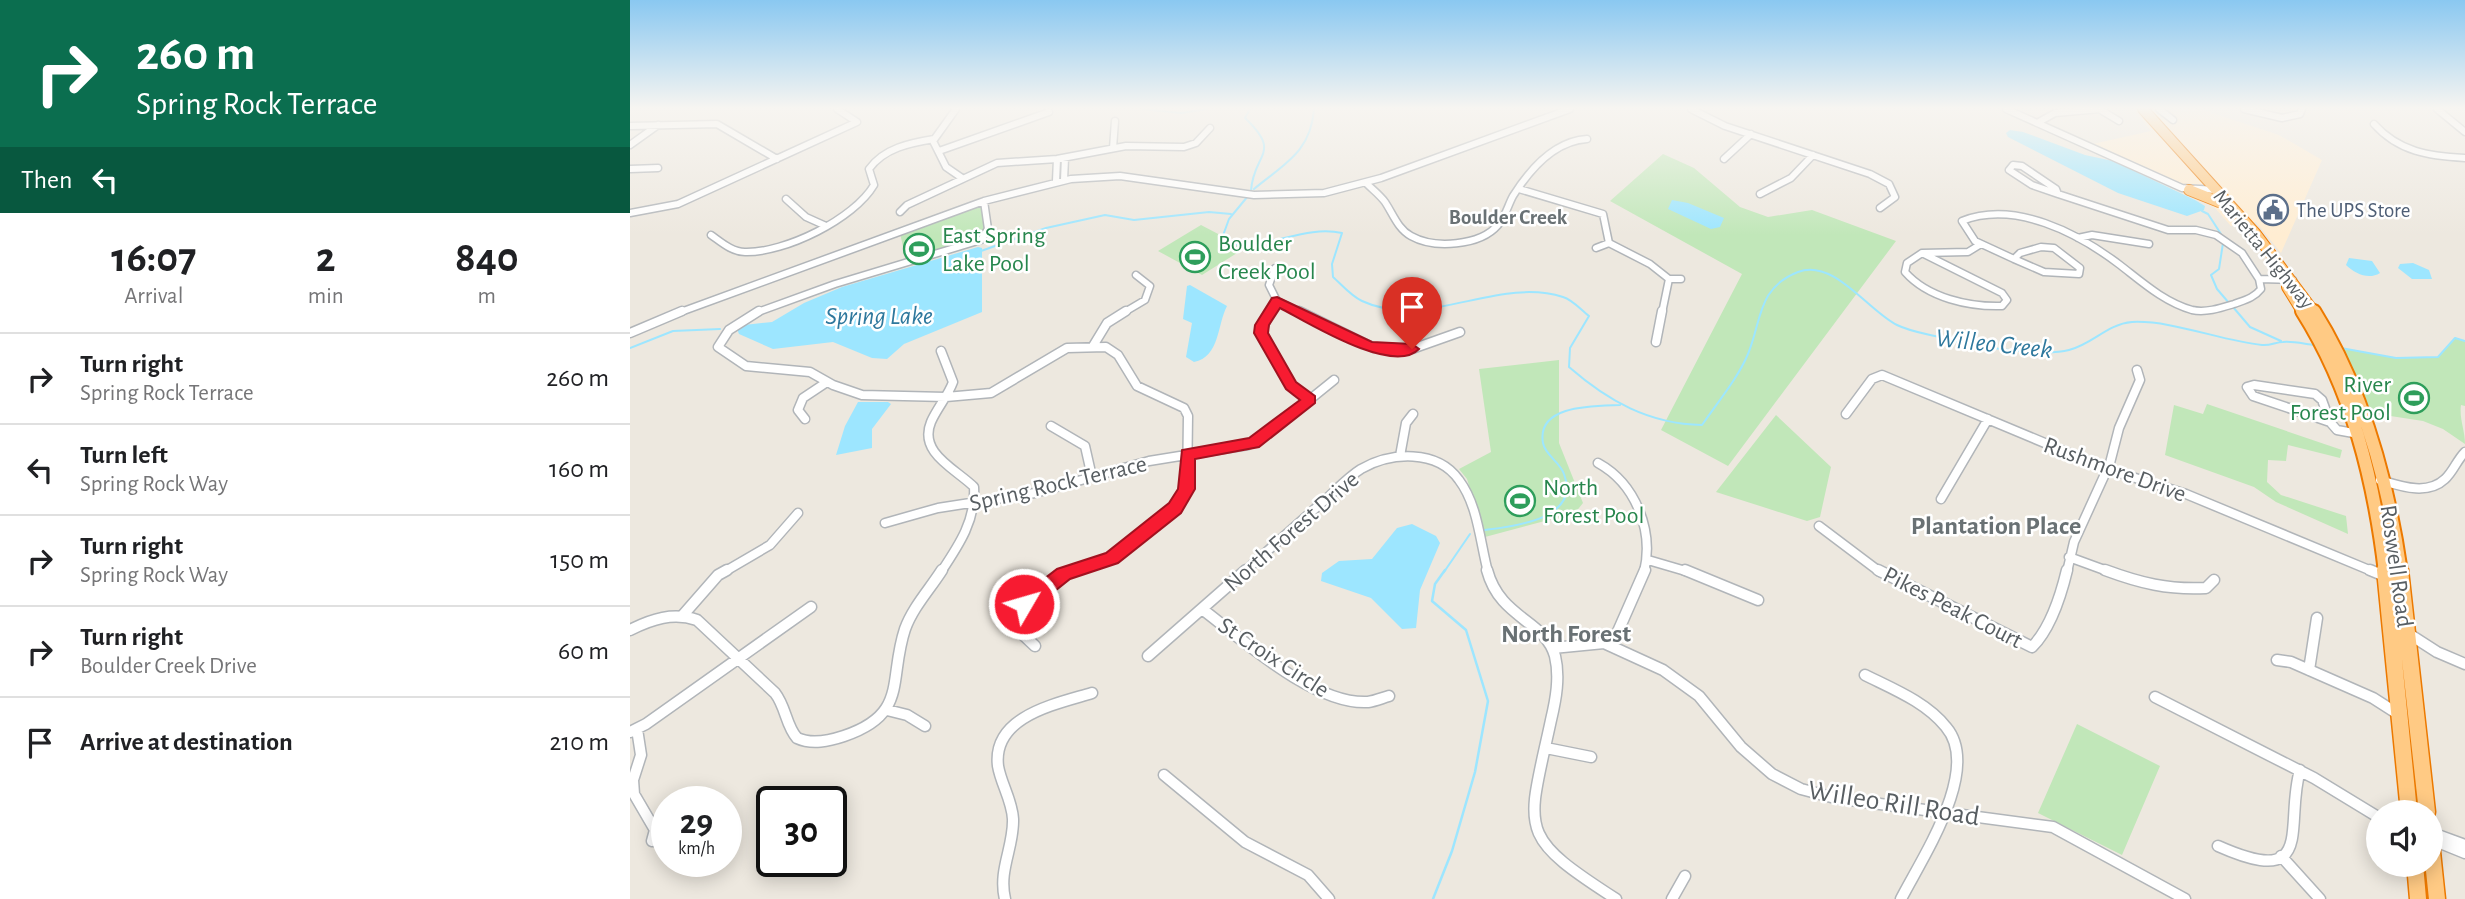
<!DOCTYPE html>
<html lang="en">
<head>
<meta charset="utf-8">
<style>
  body { margin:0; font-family:"Alegreya Sans",sans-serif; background:#f6f6f6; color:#202124; height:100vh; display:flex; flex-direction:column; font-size:26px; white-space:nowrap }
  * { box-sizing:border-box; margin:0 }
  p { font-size:23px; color:#757577 }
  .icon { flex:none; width:38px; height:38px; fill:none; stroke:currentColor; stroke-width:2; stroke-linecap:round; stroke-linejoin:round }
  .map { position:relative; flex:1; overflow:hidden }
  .panel { display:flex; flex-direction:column; background:#fff; width:630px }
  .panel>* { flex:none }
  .hud { background:#0b6e4f; color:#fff; overflow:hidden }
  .fabs { position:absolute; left:1736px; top:800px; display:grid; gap:14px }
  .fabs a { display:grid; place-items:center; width:77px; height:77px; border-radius:50%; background:#fff; box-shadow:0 4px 18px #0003; font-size:35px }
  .speed { position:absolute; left:21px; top:786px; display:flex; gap:14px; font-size:35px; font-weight:700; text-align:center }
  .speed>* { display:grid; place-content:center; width:91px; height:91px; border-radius:50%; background:#fff; box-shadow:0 4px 18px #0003; line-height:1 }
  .speed small { font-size:18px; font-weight:400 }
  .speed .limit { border:4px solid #111; border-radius:10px; background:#fff; color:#111 }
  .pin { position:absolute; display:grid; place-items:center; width:60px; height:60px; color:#fff; margin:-72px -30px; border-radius:50% 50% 50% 0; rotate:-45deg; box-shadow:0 0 7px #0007 }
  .pin .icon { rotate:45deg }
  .me { position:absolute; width:77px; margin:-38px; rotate:52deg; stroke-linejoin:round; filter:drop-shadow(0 0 5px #0008) }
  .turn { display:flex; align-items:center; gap:24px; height:147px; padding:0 21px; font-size:32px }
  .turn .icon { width:91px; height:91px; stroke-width:2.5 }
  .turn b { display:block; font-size:49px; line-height:60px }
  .then { display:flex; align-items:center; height:66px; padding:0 21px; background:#0003; gap:14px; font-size:26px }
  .eta { display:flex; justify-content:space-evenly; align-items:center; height:119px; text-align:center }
  .eta b { font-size:42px; font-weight:700; line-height:49px }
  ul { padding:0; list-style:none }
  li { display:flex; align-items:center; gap:21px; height:91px; padding:0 21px; border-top:2px solid #e0e0e0 }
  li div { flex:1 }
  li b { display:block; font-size:26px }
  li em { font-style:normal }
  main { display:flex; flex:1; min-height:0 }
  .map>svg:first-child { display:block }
</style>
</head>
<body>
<main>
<section class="panel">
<div class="hud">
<div class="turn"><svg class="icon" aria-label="right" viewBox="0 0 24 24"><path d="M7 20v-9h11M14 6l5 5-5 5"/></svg><div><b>260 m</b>Spring Rock Terrace</div></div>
<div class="then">Then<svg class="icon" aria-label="left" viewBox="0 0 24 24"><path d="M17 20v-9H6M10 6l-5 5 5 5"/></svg></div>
</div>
<div class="eta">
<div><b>16:07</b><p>Arrival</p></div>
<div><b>2</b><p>min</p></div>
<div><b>840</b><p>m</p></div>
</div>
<ul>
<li><svg class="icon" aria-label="right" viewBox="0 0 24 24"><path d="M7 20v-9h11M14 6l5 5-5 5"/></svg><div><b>Turn right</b><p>Spring Rock Terrace</p></div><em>260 m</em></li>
<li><svg class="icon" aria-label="left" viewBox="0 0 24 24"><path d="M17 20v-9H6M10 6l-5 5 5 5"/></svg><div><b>Turn left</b><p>Spring Rock Way</p></div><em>160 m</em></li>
<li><svg class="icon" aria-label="right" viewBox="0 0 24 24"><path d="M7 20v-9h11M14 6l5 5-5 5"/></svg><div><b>Turn right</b><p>Spring Rock Way</p></div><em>150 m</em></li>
<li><svg class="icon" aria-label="right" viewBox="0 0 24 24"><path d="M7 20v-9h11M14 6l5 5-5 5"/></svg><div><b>Turn right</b><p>Boulder Creek Drive</p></div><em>60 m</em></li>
<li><svg class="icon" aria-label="arrive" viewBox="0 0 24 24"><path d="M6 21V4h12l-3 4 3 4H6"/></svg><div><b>Arrive at destination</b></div><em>210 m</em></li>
</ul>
</section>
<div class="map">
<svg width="1835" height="899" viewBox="0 0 1835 899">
  <rect width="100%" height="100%" fill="#ede8df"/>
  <path fill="#ffedd2" d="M1503 109H1571L1649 135 1692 160 1651 253 1626 222 1601 226 1585 208 1518 171 1458 145 1521 131Z"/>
  <path fill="#c1e7b9" d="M1033 154 1064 168 1110 207 1138 217 1182 210 1266 241 1098 466 1031 430 1112 274 980 201Z
    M346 207 351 208 355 232 349 237 276 260 270 233Z
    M571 225 615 248 572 275 528 251Z
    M1825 338 1835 341V406L1831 405C1829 419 1835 430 1835 444L1813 429 1793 421 1741 413 1714 349 1766 358 1808 357Z
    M929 360V443L953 503 945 513 855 537 837 479 829 469 861 452 849 369Z
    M1577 404 1712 450 1710 458 1658 445 1656 461 1638 460 1637 482 1651 495 1716 516 1718 534 1646 502 1624 487 1535 455 1544 405 1573 414Z
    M1146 415 1201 467 1190 517 1177 521 1086 492Z
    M1447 724 1530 766 1492 855 1408 813Z"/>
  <path fill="#9de6ff" d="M1380 130 1393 132 1455 155 1483 161 1565 200 1575 206 1574 210 1557 216 1488 193 1378 137 1376 133Z
    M1042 200 1058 203 1094 218 1090 227 1081 229 1038 209Z
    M348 247 352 248V312L274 344 257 359 242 358 203 342 143 349 109 334 107 329 114 325 142 322 174 303 212 287Z
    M1719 258 1742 261 1750 273C1739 280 1725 274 1716 265Z
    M1783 263 1799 270 1802 279H1782L1768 268 1770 264Z
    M560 285 597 306C587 325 590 357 564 362L556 357 562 323 553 319 557 286Z
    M228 402H258L261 404 242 429V448L206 455 215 426Z
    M782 524 806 536 810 543 790 590 786 628 772 629 741 598 691 581 692 573 709 561 742 559 767 528Z"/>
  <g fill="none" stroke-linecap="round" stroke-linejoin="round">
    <path stroke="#9de6ff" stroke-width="2" d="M513 109 551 113 577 109
      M620 109 615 118C653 154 623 153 621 191
      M624 189C654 164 681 152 684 109
      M618 196 599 219 591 241C632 255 670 224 712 233L702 264 703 277C712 285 721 296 732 301 797 331 867 276 933 297 943 300 951 310 959 316L940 348 939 367C978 401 1019 424 1072 425 1087 403 1108 378 1118 354 1132 320 1127 288 1168 272 1204 258 1238 311 1267 325 1281 332 1298 334 1313 338 1340 346 1413 357 1439 350 1463 344 1477 324 1502 322 1542 320 1592 341 1632 345 1640 346 1646 342 1653 342 1663 341 1675 344 1685 345
      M1572 211 1578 214 1591 234
      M1593 243 1589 269 1581 275 1587 289 1599 303
      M351 251 416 228 475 215 504 220 579 212 601 214
      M1603 307 1620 327 1651 341
      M0 348 43 331 90 329
      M1711 348 1766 358 1808 357 1825 338 1835 341
      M855 530C885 526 951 519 934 474 930 462 915 455 913 443 906 404 966 406 990 405
      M814 572 840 534"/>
    <path stroke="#9de6ff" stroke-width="2.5" d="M803 899 822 851 845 772 858 701 836 630 802 601 805 584 815 570"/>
    <g stroke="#b1b5b9" stroke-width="9">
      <path id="minor-far2" d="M326 109 303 141 316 167 332 178
        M1061 109 1095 126 1240 174 1259 184 1265 197 1250 208
        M1376 109 1552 188 1587 190
        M1469 109 1489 121
        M1529 109 1543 120
        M1614 109 1652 118 1670 114 1672 109
        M1807 109 1835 132
        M1407 123 1425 113 1470 109
        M1744 124C1769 152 1799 156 1835 158
        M0 126 87 124 147 159
        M0 145 28 125
        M483 148 485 121
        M309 151 419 112
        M1094 159 1121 134
        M1383 165 1392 166 1426 189 1428 194 1402 185 1379 170Z
        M0 169 28 168
        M434 180 435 158
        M426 181 427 159
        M736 183C742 189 750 195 755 202 763 214 768 229 781 236 804 249 850 246 868 225 875 218 878 205 883 196 900 169 924 141 957 139
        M889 189 973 214 979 243 966 248
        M1130 194 1161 178 1183 155
        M1428 194 1538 230H1566L1586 235 1612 253 1629 279
        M156 199 176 217 196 226
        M270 212 277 205 367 163 427 159 496 146 554 147 566 143 580 128
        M0 213 48 204 227 122 207 109
        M81 235C91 242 102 252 115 252 155 253 224 219 244 185L239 169C254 148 280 143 304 139
        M1448 238 1462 235 1519 244
        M979 243 1020 264 1039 279 1032 313
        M1411 247 1424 248 1450 268 1449 274 1414 272 1384 259 1390 253Z
        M1292 253 1372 293 1377 300 1372 306C1339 307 1298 298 1275 272L1277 263Z
        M1292 253 1338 252 1351 244
        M1384 259 1345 241 1332 221C1385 200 1448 233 1490 265 1512 282 1534 302 1562 310 1576 313 1591 308 1604 304 1615 300 1624 298 1631 289L1629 279 1663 280
        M645 268 639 285 647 301 672 313
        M1039 279H1051
        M48 313 354 201 441 179 490 176 624 195 694 193 751 178 940 109
        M125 313 205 284 351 240 358 229 354 201
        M493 313 515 300 520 286 506 275
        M639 313 647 301"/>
    </g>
    <g stroke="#b1b5b9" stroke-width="11">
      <path id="minor-far1" d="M129 311 99 330 88 347 116 366 180 372 203 385 232 395 316 397 361 393 437 348 476 347 488 355 507 386 554 408 558 416 557 489 551 502 482 558 441 572
        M640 311 631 333 661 385 680 400
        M669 311 744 348 782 349 830 332
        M0 333 52 311
        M1026 342 1032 311
        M463 346 477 323 496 311
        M311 351 323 382C318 396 307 408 301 422 288 453 326 469 344 487 346 520 329 545 311 572
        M1624 385 1685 394 1692 400 1700 422 1623 396 1617 387Z
        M1216 414 1242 379 1252 375 1477 469 1556 494 1744 572
        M175 419 168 410 173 398 197 382
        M1700 422 1707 430 1729 434
        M421 426 455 446 462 477
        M770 456 776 423 783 414
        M968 463C1006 484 1024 531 1014 572
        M1750 480C1770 486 1797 496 1815 479 1823 472 1827 460 1835 452
        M1311 499 1358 419
        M255 523 308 508 405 493 519 461 618 445 636 435 704 380
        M1189 526 1250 572
        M1439 557 1480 572
        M1018 560 1059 572
        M94 572 140 545 168 513
        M614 572C641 548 667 524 694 501 706 490 718 477 731 469 761 452 807 449 829 480 848 505 850 542 858 572
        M1437 572 1444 542 1480 463 1489 428 1510 380 1507 370"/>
    </g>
    <g stroke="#b1b5b9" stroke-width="13">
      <path id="minor" d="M857 570C870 619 915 620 925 656 930 677 926 699 921 720 897 832 885 834 986 899
        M1055 570 1128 600
        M1248 570 1402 647C1421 628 1431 595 1437 570
        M1475 570C1510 583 1538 590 1576 588L1584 580
        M1740 570 1757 577
        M572 609C613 640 684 705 738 702 745 701 752 698 759 696
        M53 615 88 575 97 570
        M0 630C22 619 43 612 67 620L145 693C156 707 156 726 167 738 182 745 199 741 214 736 279 714 258 680 275 629 283 607 300 589 312 570
        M1779 634 1807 652 1835 664
        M982 645 1015 570
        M405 646 387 629C387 601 421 578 446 570
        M923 648 974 643 1033 670 1069 696 1111 747 1142 774 1171 789 1205 798 1423 827 1555 899
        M518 656 616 570
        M1647 660 1661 662 1743 698 1768 714
        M1679 670 1687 618
        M1235 675C1263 689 1296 702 1316 727 1352 769 1292 858 1271 899
        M1525 697 1684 778 1748 817
        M257 710 277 715 295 726
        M7 729 11 755 3 780 4 794 25 830 22 841
        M0 732 16 724 181 607
        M916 748 961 757
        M534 775 615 842 678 875 699 899
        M1801 836 1805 834 1835 845
        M1803 840 1835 853
        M1588 846C1687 890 1654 826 1670 770
        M1651 856 1690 899
        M375 899C368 870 384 847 383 819 382 800 371 784 368 766 362 716 426 704 462 693
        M1042 899 1055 876"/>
    </g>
    <g stroke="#ec7900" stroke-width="12">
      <path id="highway-far2" d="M1513 109 1626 234 1685 313
        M1559 190 1589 202
        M1657 287 1673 313"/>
    </g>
    <g stroke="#ec7900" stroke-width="16">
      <path id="highway-far1" d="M1672 311C1722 390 1744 480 1755 572
        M1684 311C1733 389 1758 481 1771 572"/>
    </g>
    <g stroke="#ec7900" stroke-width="19">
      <path id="highway" d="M1755 570 1779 812
        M1770 570 1797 812
        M1801 842 1807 899
        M1785 864 1788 899"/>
    </g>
    <use href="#minor-far2" stroke="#fff" stroke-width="6"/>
    <use href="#minor-far1" stroke="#fff" stroke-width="8"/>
    <use href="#minor" stroke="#fff" stroke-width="10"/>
    <use href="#highway-far2" stroke="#ffca84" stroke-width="10"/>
    <use href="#highway-far1" stroke="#ffca84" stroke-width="12"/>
    <use href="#highway" stroke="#ffca84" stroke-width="16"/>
  </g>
  <linearGradient id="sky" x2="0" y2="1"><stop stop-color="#8ac8f1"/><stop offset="0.46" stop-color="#f7f5f1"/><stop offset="1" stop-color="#f7f5f1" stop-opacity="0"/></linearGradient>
  <rect width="1835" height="235" fill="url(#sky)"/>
  <path fill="#f71b31" stroke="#a11220" stroke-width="2" d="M647 297 742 342 782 344 789 349C763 376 677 322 650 308L639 325 638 333 666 382 685 396V403L629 447 565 459V489L551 513 488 563 440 579 401 610H388L385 604 388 599 427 569 476 553 539 503 548 489 552 450 619 438 670 400 656 389 624 333 625 325 642 298Z"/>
  <defs>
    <g id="civic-ring" transform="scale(1.575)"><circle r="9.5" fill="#fff" stroke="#5c6f8a" stroke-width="1.5"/><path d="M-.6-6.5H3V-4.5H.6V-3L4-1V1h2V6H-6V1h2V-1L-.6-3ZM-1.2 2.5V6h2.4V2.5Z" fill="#5c6f8a"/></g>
    <g id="stadium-ring" transform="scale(1.575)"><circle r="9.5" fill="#fff" stroke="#2e9e5b" stroke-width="1.5"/><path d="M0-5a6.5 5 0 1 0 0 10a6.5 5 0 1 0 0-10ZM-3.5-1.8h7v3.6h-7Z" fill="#2e9e5b"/></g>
  </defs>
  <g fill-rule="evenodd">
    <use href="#civic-ring" x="1643" y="210"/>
    <use href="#stadium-ring" x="289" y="249"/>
    <use href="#stadium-ring" x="565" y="257"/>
    <use href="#stadium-ring" x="1784" y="398"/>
    <use href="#stadium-ring" x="890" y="501"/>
  </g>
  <g text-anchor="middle" stroke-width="5" stroke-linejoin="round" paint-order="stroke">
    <g font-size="21" fill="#4e5e75" stroke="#fff" text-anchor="start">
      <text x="1666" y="217">The UPS Store</text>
    </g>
    <g font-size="21" font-weight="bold" fill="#697174" stroke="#fff">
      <text x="878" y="224">Boulder Creek</text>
    </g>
    <g font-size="21" fill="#585e62" stroke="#fff">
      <text transform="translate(1634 249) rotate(51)" y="7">Marietta Highway</text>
    </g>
    <g font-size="24" fill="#27864d" stroke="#fff" text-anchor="start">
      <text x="312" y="243">East Spring<tspan x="312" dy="28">Lake Pool</tspan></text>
      <text x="588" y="251">Boulder<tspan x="588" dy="28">Creek Pool</tspan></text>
      <text x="1761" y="392" text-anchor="end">River<tspan x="1761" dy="28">Forest Pool</tspan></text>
      <text x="913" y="495">North<tspan x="913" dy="28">Forest Pool</tspan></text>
    </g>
    <g font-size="24" fill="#585e62" stroke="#fff">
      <text transform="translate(1485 469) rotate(20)" y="8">Rushmore Drive</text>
      <text transform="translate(428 483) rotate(-13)" y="8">Spring Rock Terrace</text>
      <text transform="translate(661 531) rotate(-41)" y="8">North Forest Drive</text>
      <text transform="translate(1767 566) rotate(82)" y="8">Roswell Road</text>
      <text transform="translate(1323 607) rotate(27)" y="8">Pikes Peak Court</text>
      <text transform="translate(644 657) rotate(33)" y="8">St Croix Circle</text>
    </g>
    <g font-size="26" font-style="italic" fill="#2e789d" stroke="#fff">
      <text x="249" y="324">Spring Lake</text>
      <text transform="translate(1364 343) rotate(6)" y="9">Willeo Creek</text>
    </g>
    <g font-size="26" font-weight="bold" fill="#697174" stroke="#fff">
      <text x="1366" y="534">Plantation Place</text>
      <text x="936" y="642">North Forest</text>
    </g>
    <g font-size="28" fill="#585e62" stroke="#fff">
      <text transform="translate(1264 802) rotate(9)" y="10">Willeo Rill Road</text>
    </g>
  </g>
</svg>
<div class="fabs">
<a><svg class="icon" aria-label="sound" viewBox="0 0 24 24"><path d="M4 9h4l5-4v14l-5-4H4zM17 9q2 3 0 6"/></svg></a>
</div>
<div class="speed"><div>29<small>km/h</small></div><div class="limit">30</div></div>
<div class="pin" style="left:782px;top:349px;background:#d93025"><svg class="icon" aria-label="arrive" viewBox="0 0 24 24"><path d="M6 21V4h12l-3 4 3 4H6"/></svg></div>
<svg class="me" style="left:394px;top:604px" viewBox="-20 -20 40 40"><circle r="17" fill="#f71b31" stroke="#fff" stroke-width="3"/><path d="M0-11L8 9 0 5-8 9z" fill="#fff"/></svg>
</div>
</main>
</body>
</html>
